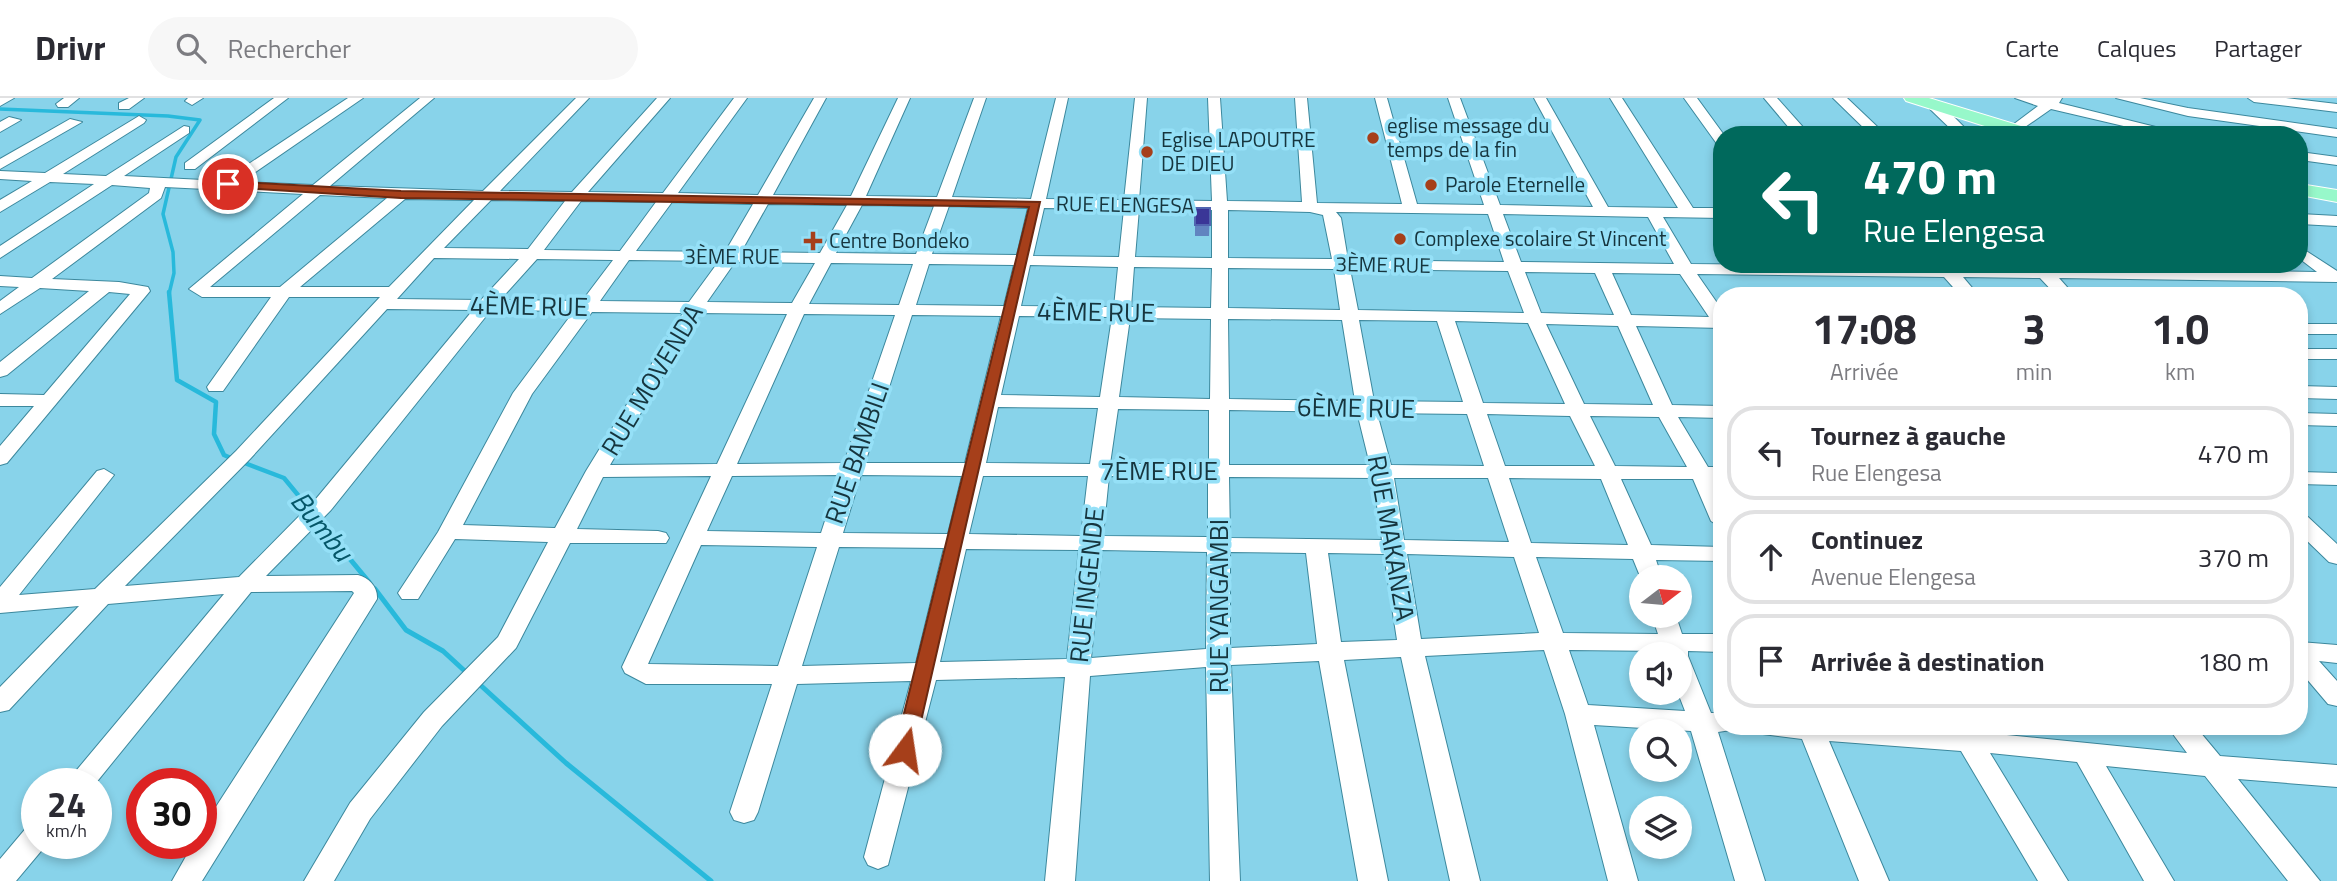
<!DOCTYPE html>
<html lang="fr">
<head>
<meta charset="utf-8">
<style>
  body { margin:0; font-family:"Titillium Web",sans-serif; background:#f7f7f7; color:#2b2b33; height:100vh; display:flex; flex-direction:column; font-size:26px; white-space:nowrap }
  * { box-sizing:border-box; margin:0 }
  p { font-size:23px; color:#7c7c81 }
  .icon { flex:none; width:38px; height:38px; fill:none; stroke:currentColor; stroke-width:2; stroke-linecap:round; stroke-linejoin:round }
  .map { position:relative; flex:1; overflow:hidden }
  .details { position:absolute; left:1713px; top:189px; width:595px; height:448px; display:flex; flex-direction:column; background:#fff; border-radius:28px; box-shadow:0 4px 10px #0003 }
  .details>* { flex:none }
  .banner { position:absolute; left:1713px; top:28px; width:595px; height:147px; border-radius:28px; box-shadow:0 4px 10px #0003; background:#00695c; color:#fff; overflow:hidden }
  .needle { width:46px; rotate:74deg }
  .tools { position:absolute; left:1629px; top:467px; display:grid; gap:14px }
  .tools a { display:grid; place-items:center; width:63px; height:63px; border-radius:50%; background:#fff; box-shadow:0 4px 10px #0003; font-size:35px }
  .speed { position:absolute; left:21px; top:670px; display:flex; gap:14px; font-size:35px; font-weight:700; text-align:center }
  .speed>* { display:grid; place-content:center; width:91px; height:91px; border-radius:50%; background:#fff; box-shadow:0 4px 10px #0003; line-height:1 }
  .speed small { font-size:18px; font-weight:400 }
  .speed .limit { border:10px solid #d22; background:#fff; color:#111 }
  .pin { position:absolute; display:grid; place-items:center; width:60px; height:60px; color:#fff; margin:-30px; border:4px solid #fff; border-radius:50%; box-shadow:0 2px 7px #0007 }
  .me { position:absolute; width:77px; margin:-38px; rotate:14deg; stroke-linejoin:round; filter:drop-shadow(0 0 5px #0008) }
  .turn { display:flex; align-items:center; gap:24px; height:147px; padding:0 35px; font-size:32px }
  .turn .icon { width:91px; height:91px; stroke-width:2.5 }
  .turn b { display:block; font-size:49px; line-height:60px }
  .eta { display:flex; justify-content:space-evenly; align-items:center; height:119px; text-align:center }
  .eta b { font-size:42px; font-weight:700; line-height:49px }
  ul { padding:0; list-style:none }
  li { display:flex; align-items:center; gap:21px; height:94px; margin:0 14px 10px; padding:0 21px; border:4px solid #e1e1e2; border-radius:28px }
  li div { flex:1 }
  li b { display:block; font-size:26px }
  li em { font-style:normal }
  header { display:flex; align-items:center; gap:42px; box-sizing:border-box; height:98px; padding:0 35px; background:#fff; border-bottom:2px solid #e1e1e2 }
  header strong { font-size:33px }
  nav { display:flex; gap:38px; margin-inline-start:auto; font-size:24px }
  .search { width:490px; height:63px; background:#f7f7f7; display:flex; align-items:center; gap:18px; box-sizing:border-box; padding:0 24px; border-radius:38px; color:#7c7c81; font-size:26px }
  .map>svg:first-child { display:block }
</style>
</head>
<body>
<header>
<strong>Drivr</strong>
<div class="search"><svg class="icon" aria-label="search" viewBox="0 0 24 24"><circle cx="10" cy="10" r="6"/><path d="M15 15l6 6"/></svg>Rechercher</div>
<nav><a>Carte</a><a>Calques</a><a>Partager</a></nav>
</header>
<div class="map">
<svg width="2337" height="783" viewBox="0 0 2337 783">
  <rect width="100%" height="100%" fill="#88d3ea"/>
  <g fill="none" stroke-linecap="round" stroke-linejoin="round">
    <path stroke="#28b9db" stroke-width="3.5" d="M0 11 168 18 200 22 176 59 163 116 173 154 174 175 169 196"/>
    <path stroke="#28b9db" stroke-width="4.5" d="M169 194 177 282 216 304 214 336 224 357 233 361
      M242 364 284 380 312 414
      M317 421 341 450"/>
    <path stroke="#28b9db" stroke-width="5" d="M340 449 369 484
      M375 491 406 532 443 553 468 576
      M477 584 566 665 711 783"/>
    <g stroke="#3c889d" stroke-width="2">
      <path id="minor" d="M0 0H14L0 8Z
        M64 0H79L68 9H58L56 6Z
        M129 0H144L129 11H119V5Z
        M188 0H203L192 7 185 3Z
        M274 0H288L195 71H185V65Z
        M348 0H363L241 84 313 87 420 0H434L330 88 483 93 576 0H589L500 93 572 94 657 0H670L588 94 663 95 734 0H747L678 95 758 97 814 0H826L773 97 851 98 898 0H910L866 98 937 99 974 0H986L952 99 1031 101 1056 0H1068L1046 101 1124 102 1135 0H1147L1139 102 1212 103 1208 0H1220L1227 103 1302 104 1295 0H1307L1317 105 1402 106 1375 0H1387L1417 106 1484 107 1448 0H1460L1500 107 1593 109 1534 0H1546L1608 109 1678 110 1610 0H1622L1693 110H1722V120L1663 119 1691 166 1939 169 1947 166 1953 169 2317 174 2300 161V149L2337 173V184L2059 180 2075 198H2057L2040 180 1963 179 1979 198H1961L1944 179 1697 176 1722 212V230L1636 228 1672 307 1722 308V320L1678 319 1708 369H1722V381H1714L1722 399V430L1711 423 1693 381H1621L1651 447 1722 449V463L1656 462 1662 480H1642V483L1633 461 1536 459 1563 535 1658 536 1652 518H1676L1682 536H1722V554L1688 553V558L1711 615H1722V628H1733L1731 632 1718 634 1765 783H1735L1691 633 1594 627 1638 783H1608L1565 616 1544 552 1425 558 1480 783H1450L1401 559 1344 562 1388 783H1358L1319 563 1231 567 1240 783H1210L1206 569 1090 578 1075 783H1045L1065 579 936 582 888 767 878 771 868 767 864 759 911 583 797 586 758 714 754 722 744 725 734 722 730 714 772 586H646L625 575 622 569 711 378 603 379 577 431 658 433 666 435 669 440 666 445H570L516 550 442 628 370 721 334 783H304L350 705 424 614 498 539 548 444 455 441 418 501H402L398 495 438 434 513 295 574 213 491 212 331 412 266 478 358 477C369 480 378 489 377 501L202 783H172L193 746H201V732L354 495 352 493 251 494 95 686H65L224 496 108 506 9 612 0 614V589L79 508 0 515V489L97 373 104 371 114 377 19 497 95 491 236 353 380 199H289L223 293H209L207 289 271 199H202L189 191 303 96 165 89 161 100 52 181 119 184 148 189 150 193 7 365 0 367V348L34 308H0V296L44 297 130 196 109 194 7 277 0 279V264L89 193 40 190 0 216V203L19 189 0 188V178L32 180 149 95 150 90 112 87 0 160V148L94 86 50 84 0 114V102L32 83 0 81V73L45 75 139 18 146 22 144 25 63 76 106 78 184 28 189 29V35L124 78 223 83ZM320 97 387 100 280 189H210ZM405 101 474 102 389 189H300ZM491 102 565 103 528 151 444 150ZM581 103 656 104 620 153 544 152ZM672 104 753 106 725 154 636 153ZM768 106 847 107 820 155 741 154ZM862 107 934 108 916 156 836 155ZM949 108 1028 110 1017 157 932 156ZM1044 110 1124 111 1119 159 1033 158ZM1139 111 1212 112V160L1135 159ZM1228 112 1310 114 1323 117 1332 161 1228 160ZM1336 114 1488 116 1504 164 1348 162 1341 120ZM1503 116 1648 119 1674 166 1521 164ZM434 160 519 161 481 202 397 201ZM537 161 613 162 582 203 500 202ZM629 162 719 163 689 204 600 203ZM735 164 815 165 792 205 707 204ZM831 165 913 166 899 207 809 206ZM929 166 1014 167 1004 208 916 207ZM1030 167 1118 169 1114 209 1021 208ZM1134 169 1212 170 1211 210 1131 209ZM1228 170 1334 171 1340 212 1228 210ZM1350 171 1508 173 1524 215 1358 212ZM1525 174 1595 175 1614 217 1541 215ZM1612 175 1680 176 1709 219 1631 217ZM387 211 473 212 315 402 239 479 125 488 250 361ZM592 214 683 215 586 373 555 430 463 427 532 296ZM700 215 787 216 717 366 610 367ZM804 216 895 217 844 365 737 366ZM912 217 1001 218 965 365H865ZM1019 218 1112 219 1100 299 1001 297ZM1130 220 1211 221 1210 301 1119 299ZM1228 221 1342 222 1355 303 1229 301ZM1359 222 1437 223 1463 304 1374 303ZM1455 223 1528 225 1565 306 1483 305ZM1546 226 1618 228 1653 307 1584 306ZM998 309 1098 310 1090 366 986 365ZM1118 311 1209 312V366H1110ZM1229 312 1357 314 1370 367H1229ZM1377 315 1467 316 1484 368 1391 367ZM1487 316 1570 318 1595 368H1505ZM1590 318 1659 319 1687 369 1615 368ZM840 377 821 435 707 433 732 378ZM861 377 962 378 948 436 843 435ZM983 378H1088L1081 438 969 436ZM1109 378 1208 379V439L1103 438ZM1229 379 1373 380 1382 442 1230 440ZM1394 380H1488L1509 444 1404 442ZM1509 380 1601 381 1628 447 1531 445ZM701 447 817 449 778 568 648 566ZM839 449 944 450 916 565 802 568ZM966 451 1079 452 1067 561 940 564ZM1102 452 1207 454 1206 551 1091 560ZM1230 454 1306 455 1317 546 1230 550ZM1328 455 1384 456 1397 542 1341 544ZM1407 456 1514 459 1539 535 1421 541ZM1569 552 1664 553 1665 556H1680L1678 595 1685 613 1588 607Z
        M1684 0H1697L1724 37 1722 47 1717 46Z
        M1764 0H1777L1810 37H1795Z
        M1833 0H1847L1886 37H1871Z
        M2015 0H2062L2059 5 2188 37H2162L2051 11 2015 36 2008 32 2010 29 2038 8Z
        M2116 0H2140L2188 10 2337 31V39L2188 18Z
        M2248 0H2286L2337 6V14L2254 4Z
        M1930 5H1940L1972 37H1957L1930 11Z
        M9 19 21 22 0 34V24Z
        M70 21 82 24 0 71V61Z
        M2300 54 2337 59V67L2300 62Z
        M2300 116 2337 118V128L2300 126Z
        M2300 226H2337V236H2300Z
        M2300 251H2337V261H2300Z
        M2300 288 2337 289V301L2300 300Z
        M2300 315 2337 316V328L2300 327Z
        M2300 374 2337 375V387L2300 386Z
        M2300 417 2308 419 2337 446V466L2329 464 2300 436Z
        M2300 544 2337 547V565L2319 563 2337 583V608L2328 606 2300 573Z
        M1751 628H1903L1951 632 1953 628H1974L1977 634 2187 655 2167 628H2195L2220 658 2337 667V689L2238 681 2320 783H2288L2205 678 2106 668 2174 783H2144L2077 664 1990 655 2068 783H2038L1961 653 1829 643 1889 783H1859L1802 641 1755 635Z
        M37 726V746H47L16 783H0V761L27 729Z"/>
    </g>
    <g stroke="#fff" stroke-width="2">
      <path id="major" d="M1904 0H1929L2037 33 2039 37H2013L1906 3Z
        M2300 86 2337 92V104L2300 97Z"/>
    </g>
    <use href="#minor" fill="#fff" fill-rule="evenodd"/>
    <use href="#major" fill="#97f8ca" fill-rule="evenodd"/>
  </g>
  <path fill="#6184c0" d="M1195 110H1210L1209 138H1195Z"/>
  <path fill="#3a3697" stroke="#5165b0" stroke-width="2" d="M1195 110H1210V127H1195Z"/>
  <path fill="#a63f1a" stroke="#6c2911" stroke-width="2" d="M224 83 401 93 1040 104 913 658H898L895 652 1029 109 401 100 228 89 222 86Z"/>
  <g fill="#a63f1a" stroke="#95e0f7" stroke-width="2.5">
    <circle cx="1373" cy="40" r="7"/>
    <circle cx="1147" cy="54" r="7"/>
    <circle cx="1431" cy="87" r="7"/>
    <circle cx="1400" cy="141" r="7"/>
    <path d="M809.5 132.5h7v7h7v7h-7v7h-7v-7h-7v-7h7z"/>
  </g>
  <g text-anchor="middle" stroke-width="7" stroke-linejoin="round" paint-order="stroke">
    <g font-size="21" fill="#16353e" stroke="#95e0f7" text-anchor="start">
      <text x="1387" y="35">eglise message du<tspan x="1387" dy="24">temps de la fin</tspan></text>
      <text x="1161" y="49">Eglise LAPOUTRE<tspan x="1161" dy="24">DE DIEU</tspan></text>
      <text x="1445" y="94">Parole Eternelle</text>
      <text x="1414" y="148">Complexe scolaire St Vincent</text>
      <text x="829" y="150">Centre Bondeko</text>
    </g>
    <g font-size="21" fill="#16353e" stroke="#95e0f7">
      <text transform="translate(1125 107) rotate(1)" y="7">RUE ELENGESA</text>
      <text x="732" y="166">3ÈME RUE</text>
      <text transform="translate(1383 167) rotate(1)" y="7">3ÈME RUE</text>
    </g>
    <g font-size="26" fill="#16353e" stroke="#95e0f7">
      <text transform="translate(529 208) rotate(1)" y="9">4ÈME RUE</text>
      <text transform="translate(1096 214) rotate(1)" y="9">4ÈME RUE</text>
      <text transform="translate(652 282) rotate(-59)" y="9">RUE MOVENDA</text>
      <text transform="translate(1356 310) rotate(1)" y="9">6ÈME RUE</text>
      <text transform="translate(857 355) rotate(-71)" y="9">RUE BAMBILI</text>
      <text x="1159" y="382">7ÈME RUE</text>
      <text transform="translate(1391 440) rotate(80)" y="9">RUE MAKANZA</text>
      <text transform="translate(1087 487) rotate(-84)" y="9">RUE INGENDE</text>
      <text transform="translate(1219 508) rotate(-90)" y="9">RUE YANGAMBI</text>
    </g>
    <g font-size="28" font-style="italic" fill="#055668" stroke="#95e0f7">
      <text transform="translate(322 428) rotate(51)" y="10">Bumbu</text>
    </g>
  </g>
</svg>
<div class="tools">
<a><svg class="needle" viewBox="-14 -14 28 28"><path d="M0-13l5 13h-10z" fill="#e53935"/><path d="M0 13l5-13h-10z" fill="#7c7c81"/></svg></a>
<a><svg class="icon" aria-label="sound" viewBox="0 0 24 24"><path d="M4 9h4l5-4v14l-5-4H4zM17 9q2 3 0 6"/></svg></a>
<a><svg class="icon" aria-label="search" viewBox="0 0 24 24"><circle cx="10" cy="10" r="6"/><path d="M15 15l6 6"/></svg></a>
<a><svg class="icon" aria-label="layers" viewBox="0 0 24 24"><path d="M12 4l9 5-9 5-9-5zM3 14l9 5 9-5"/></svg></a>
</div>
<div class="speed"><div>24<small>km/h</small></div><div class="limit">30</div></div>
<div class="pin" style="left:228px;top:86px;background:#d93025"><svg class="icon" aria-label="arrive" viewBox="0 0 24 24"><path d="M6 21V4h12l-3 4 3 4H6"/></svg></div>
<svg class="me" style="left:905px;top:652px" viewBox="-20 -20 40 40"><circle r="19" fill="#fff"/><path d="M0-13L10 11 0 6-10 11z" fill="#a63f1a"/></svg>
<div class="banner">
<div class="turn"><svg class="icon" aria-label="left" viewBox="0 0 24 24"><path d="M17 20v-9H6M10 6l-5 5 5 5"/></svg><div><b>470 m</b>Rue Elengesa</div></div>
</div>
<section class="details">
<div class="eta">
<div><b>17:08</b><p>Arrivée</p></div>
<div><b>3</b><p>min</p></div>
<div><b>1.0</b><p>km</p></div>
</div>
<ul>
<li><svg class="icon" aria-label="left" viewBox="0 0 24 24"><path d="M17 20v-9H6M10 6l-5 5 5 5"/></svg><div><b>Tournez à gauche</b><p>Rue Elengesa</p></div><em>470 m</em></li>
<li><svg class="icon" aria-label="ahead" viewBox="0 0 24 24"><path d="M12 20V5M6 11l6-6 6 6"/></svg><div><b>Continuez</b><p>Avenue Elengesa</p></div><em>370 m</em></li>
<li><svg class="icon" aria-label="arrive" viewBox="0 0 24 24"><path d="M6 21V4h12l-3 4 3 4H6"/></svg><div><b>Arrivée à destination</b></div><em>180 m</em></li>
</ul>
</section>
</div>
</body>
</html>
